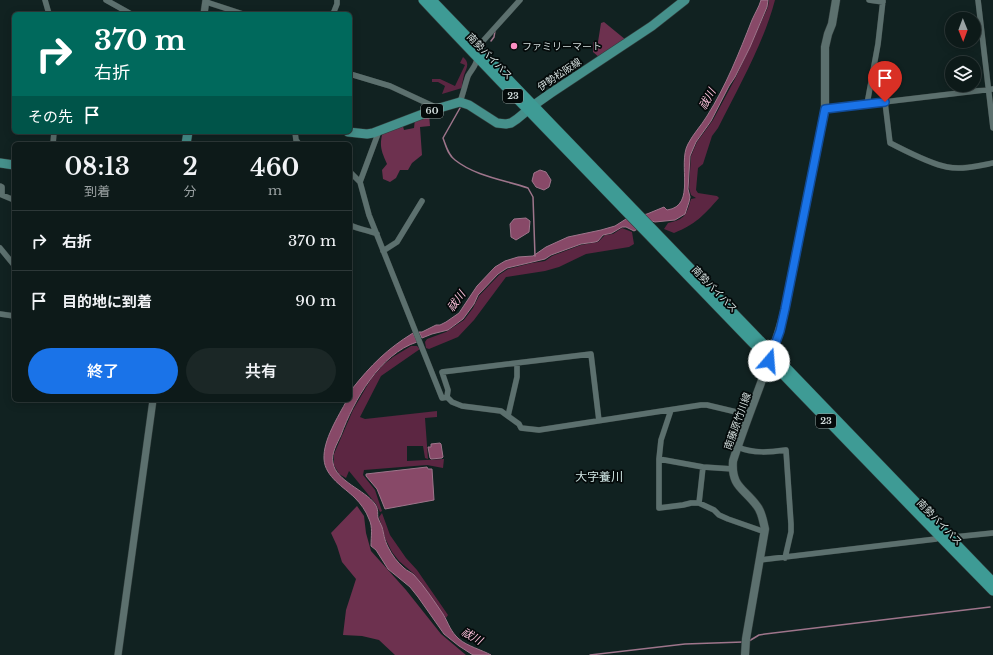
<!DOCTYPE html>
<html lang="ja">
<head>
<meta charset="utf-8">
<style>
  body { margin:0; font-family:"Libre Baskerville","Noto Sans JP",serif; background:#1b2726; color:#f1f3f6; height:100vh; display:flex; flex-direction:column; font-size:15px; white-space:nowrap }
  * { box-sizing:border-box; margin:0 }
  p { font-size:13px; color:#9aa1a2 }
  .icon { flex:none; width:22px; height:22px; fill:none; stroke:currentColor; stroke-width:2; stroke-linecap:round; stroke-linejoin:round }
  .map { position:relative; flex:1; overflow:hidden }
  .side { position:absolute; left:12px; top:142px; width:340px; height:260px; display:flex; flex-direction:column; background:#0d1a19; border-radius:6px; box-shadow:0 2px 10px #0003,0 0 0 1px #2d3838 }
  .side>* { flex:none }
  .hud { position:absolute; left:12px; top:12px; width:340px; height:122px; border-radius:6px; box-shadow:0 2px 10px #0003,0 0 0 1px #2d3838; background:#00695c; color:#fff; overflow:hidden }
  .needle { width:26px; rotate:179deg }
  .buttons { position:absolute; left:945px; top:12px; display:grid; gap:8px }
  .buttons a { display:grid; place-items:center; width:36px; height:36px; border-radius:50%; background:#0d1a19; box-shadow:0 2px 10px #0003,0 0 0 1px #2d3838; font-size:20px }
  .pin { position:absolute; display:grid; place-items:center; width:34px; height:34px; color:#fff; margin:-41px -17px; border-radius:50% 50% 50% 0; rotate:-45deg; box-shadow:0 0 4px #0007 }
  .pin .icon { rotate:45deg }
  .me { position:absolute; width:44px; margin:-22px; rotate:18deg; stroke-linejoin:round; filter:drop-shadow(0 0 3px #0008) }
  .turn { display:flex; align-items:center; gap:14px; height:84px; padding:0 16px; font-size:18px }
  .turn .icon { width:52px; height:52px; stroke-width:2.5 }
  .turn b { display:block; font-size:28px; line-height:34px }
  .then { display:flex; align-items:center; height:38px; padding:0 16px; background:#0003; gap:8px; font-size:15px }
  .eta { display:flex; justify-content:space-evenly; align-items:center; height:68px; text-align:center }
  .eta b { font-size:24px; font-weight:600; line-height:28px }
  .cta { display:flex; gap:8px; margin-top:auto; padding:8px 16px }
  .cta a { flex:1; height:46px; border-radius:24px; background:#1a73e8; color:#fff; font-size:16px; font-weight:600; line-height:46px; text-align:center }
  .cta a+a { background:#1b2726; color:#f1f3f6 }
  ul { padding:0; list-style:none }
  li { display:flex; align-items:center; gap:12px; height:60px; padding:0 16px; border-top:1px solid #2d3838 }
  li div { flex:1 }
  li b { display:block; font-size:15px }
  li em { font-style:normal }
  .map>svg:first-child { display:block }
</style>
</head>
<body>
<div class="map">
<svg width="993" height="655" viewBox="0 0 993 655">
  <rect width="100%" height="100%" fill="#112221"/>
  <path fill="#5c2642" d="M769 0H775C763 45 739 86 718 128L712 136 703 164 698 168 696 190 698 193 717 196 719 198C703 216 696 224 674 233L664 229 668 223C686 219 686 215 691 199L696 198 691 195 689 188 691 156 697 142 713 120 736 77 768 7Z
    M463 57C470 63 467 67 464 75 463 79 462 84 462 88L442 94 445 86 438 82H432V79H440L455 86 465 65 460 63Z
    M622 228 632 232 634 244 629 247 586 254 559 267 545 271 506 277 474 320 458 337 429 349 426 348 425 342 427 339 446 332 464 320 473 308 479 296 499 275 508 269 532 263 545 261 552 256 581 245 598 242 605 235 613 234Z
    M411 346H417L420 349 381 376 360 417 365 419 437 411V417L425 418 428 459 425 458 423 446H407V461L444 459 443 468 427 465 364 470 363 475 375 490 382 511 380 512 376 504 349 471 346 478 339 474 334 465V454L353 410 371 379 383 365 393 357Z
    M382 513 390 535 406 558 417 570 448 615 446 618 413 573 399 561 392 552 385 538 379 517Z"/>
  <path fill="#6d314f" d="M604 22 626 40 600 58 593 52V42H598L601 23Z
    M429 114 430 126 420 127 422 155 412 163 408 170H400L396 178 390 182 383 179 382 170 387 164C381 150 379 146 383 131L402 123 404 130 414 128 415 119Z
    M357 506 364 516 366 533 371 551 406 590 441 634 466 655H395L379 640 362 636 343 635 346 610 356 579 342 562 337 546 331 533Z"/>
  <path fill="#884968" stroke="#9e758b" d="M761 0H768L767 7 750 47 735 77 729 86 711 121 696 142 690 156 688 189 690 197 689 202 685 214 675 220 655 222 652 221 634 231 626 227H622L612 233 603 235 598 241 595 242 581 244 551 255 545 259 507 268 498 274 478 295 474 304 463 319 448 330 432 334 422 338 419 332H422L436 325H440L446 322 459 313 477 286 495 267 505 261 518 257 533 256 546 247 568 237 601 230 615 226 626 219 647 214 664 207 667 210C697 206 677 164 688 144 693 134 701 126 707 116 726 86 739 53 752 20 755 13 759 7 761 0Z
    M540 170 546 172 551 180 549 187 544 190 536 187 532 181 534 173Z
    M526 218 530 221 529 232 516 240 511 237 510 224 514 219Z
    M413 333 417 342C380 354 354 400 341 435 337 444 331 453 333 463 336 481 365 490 375 504 379 510 377 513 378 518 379 521 381 524 382 527 384 534 384 539 388 547 392 555 397 562 404 568 407 571 411 572 414 575 425 587 434 601 443 614 449 624 450 631 459 639 467 646 482 650 491 655H473L459 646 444 634 418 597 410 587 388 569 376 550 371 546C371 536 373 527 369 519 366 511 361 504 355 498 344 487 325 477 324 459 323 440 338 417 347 400H350V393L352 389C371 365 387 349 413 333Z
    M440 443 441 444 443 457 442 458 431 459 430 458 428 447H431V444Z
    M427 467 428 469H432L434 500 385 509 377 489 366 476V474Z"/>
  <g fill="none" stroke-linecap="round" stroke-linejoin="round">
    <path stroke="#9e758b" stroke-width="1.5" d="M491 41 494 37 495 31
      M460 108 443 138C446 146 448 155 455 160 475 176 504 180 528 188L533 197 535 256
      M749 641 759 635 765 634 990 607
      M590 655 685 644 743 642"/>
    <g stroke="#323e3d" stroke-width="6">
      <path id="minor" d="M45 0 49 14
        M106 0 131 14
        M869 0 883 2
        M978 0 993 128
        M206 2 243 14
        M333 14 337 4V0
        M481 49 483 41 520 0
        M350 74 390 86 433 106 437 109
        M460 102C463 94 465 85 468 76 471 70 477 65 477 58
        M885 102 890 143C906 151 930 164 947 167 962 170 978 166 993 163
        M867 104 878 44 883 0
        M825 109 993 89
        M295 132 296 140 299 144
        M53 144 54 132
        M350 172 360 182 369 215 442 398 447 397 452 402 462 406 501 411 519 424 521 428 539 430 701 405H707L749 415
        M360 182 379 131
        M0 186 2 187V195L14 200
        M350 225C360 230 368 230 377 234
        M0 248 14 265
        M383 251 397 242 422 201
        M0 314 14 316
        M447 397 448 390 442 372 591 354 599 421
        M671 410 661 440 659 459 703 467 733 469
        M508 416 517 377V363
        M738 447C753 454 771 452 786 450L791 524V532L785 558
        M659 459V508L683 505 691 503H699L714 510 719 515 728 519 765 532
        M699 503 703 467
        M954 537 993 533
        M760 560 936 539"/>
    </g>
    <g stroke="#323e3d" stroke-width="8">
      <path id="tertiary" d="M204 14 206 0
        M118 655 153 400"/>
    </g>
    <g stroke="#323e3d" stroke-width="9">
      <path id="secondary" d="M745 655 746 639 765 529C763 521 762 512 757 506 744 488 731 487 733 461 749 410 772 361 785 309L825 109V47L828 34 832 24 836 0"/>
    </g>
    <g stroke="#323e3d" stroke-width="10">
      <path id="primary" d="M348 132 367 134 373 133 436 109 460 102 469 105 497 123 506 124 511 123 517 119 534 105 551 93 652 26 685 0
        M186 144 188 132
        M0 163 14 165"/>
    </g>
    <g stroke="#323e3d" stroke-width="10">
      <path id="trunk" d="M423 0C491 73 562 145 631 217 752 342 872 468 993 591
        M432 0 993 582"/>
    </g>
    <use href="#minor" stroke="#5c706e" stroke-width="5.5"/>
    <use href="#tertiary" stroke="#5c706e" stroke-width="7"/>
    <use href="#secondary" stroke="#5c706e" stroke-width="8"/>
    <use href="#primary" stroke="#45908b" stroke-width="9"/>
    <use href="#trunk" stroke="#3e9b95" stroke-width="9"/>
  </g>
  <g fill="none" stroke-linecap="round" stroke-linejoin="round">
    <g stroke="#114b97" stroke-width="10">
      <path id="route" d="M769 361 780 331 785 309 825 109 885 102"/>
    </g>
    <use href="#route" stroke="#1a73e8" stroke-width="7"/>
  </g>
  <circle fill="#fc8fc3" stroke="#040a0a" stroke-width="1.5" cx="514" cy="46" r="4"/>
  <g text-anchor="middle" stroke-width="3.5" stroke-linejoin="round" paint-order="stroke">
    <g fill="#040a0a" stroke="#949e9d" stroke-width="1">
      <rect x="503" y="89" width="20" height="14" rx="3"/>
      <rect x="421" y="104" width="22" height="14" rx="3"/>
      <rect x="816" y="414" width="20" height="14" rx="3"/>
    </g>
    <g font-size="9" font-weight="bold" fill="#d2dddc">
      <text x="513" y="99">23</text>
      <text x="432" y="114">60</text>
      <text x="826" y="424">23</text>
    </g>
    <g font-size="10" fill="#d2dddc" stroke="#040a0a" text-anchor="start">
      <text x="522" y="50">ファミリーマート</text>
    </g>
    <g font-size="10" fill="#d2dddc" stroke="#040a0a">
      <text transform="translate(490 56) rotate(46)" y="4">南勢バイパス</text>
      <text transform="translate(559 74) rotate(-34)" y="4">伊勢松阪線</text>
      <text transform="translate(715 289) rotate(46)" y="4">南勢バイパス</text>
      <text transform="translate(737 421) rotate(-70)" y="4">南藤原竹川線</text>
      <text transform="translate(940 522) rotate(46)" y="4">南勢バイパス</text>
    </g>
    <g font-size="11" font-style="italic" fill="#fdc2dc" stroke="#040a0a">
      <text transform="translate(707 99) rotate(-61)" y="4">祓川</text>
      <text transform="translate(456 301) rotate(-54)" y="4">祓川</text>
      <text transform="translate(472 636) rotate(29)" y="4">祓川</text>
    </g>
    <g font-size="12" fill="#d0e6e4" stroke="#040a0a">
      <text x="599" y="481">大字養川</text>
    </g>
  </g>
</svg>
<div class="buttons">
<a><svg class="needle" viewBox="-14 -14 28 28"><path d="M0-13l5 13h-10z" fill="#e53935"/><path d="M0 13l5-13h-10z" fill="#9aa1a2"/></svg></a>
<a><svg class="icon" aria-label="layers" viewBox="0 0 24 24"><path d="M12 4l9 5-9 5-9-5zM3 14l9 5 9-5"/></svg></a>
</div>
<div class="pin" style="left:885px;top:102px;background:#d93025"><svg class="icon" aria-label="arrive" viewBox="0 0 24 24"><path d="M6 21V4h12l-3 4 3 4H6"/></svg></div>
<svg class="me" style="left:769px;top:361px" viewBox="-20 -20 40 40"><circle r="19" fill="#fff"/><path d="M0-13L10 11 0 6-10 11z" fill="#1a73e8"/></svg>
<div class="hud">
<div class="turn"><svg class="icon" aria-label="right" viewBox="0 0 24 24"><path d="M7 20v-9h11M14 6l5 5-5 5"/></svg><div><b>370 m</b>右折</div></div>
<div class="then">その先<svg class="icon" aria-label="arrive" viewBox="0 0 24 24"><path d="M6 21V4h12l-3 4 3 4H6"/></svg></div>
</div>
<section class="side">
<div class="eta">
<div><b>08:13</b><p>到着</p></div>
<div><b>2</b><p>分</p></div>
<div><b>460</b><p>m</p></div>
</div>
<ul>
<li><svg class="icon" aria-label="right" viewBox="0 0 24 24"><path d="M7 20v-9h11M14 6l5 5-5 5"/></svg><div><b>右折</b></div><em>370 m</em></li>
<li><svg class="icon" aria-label="arrive" viewBox="0 0 24 24"><path d="M6 21V4h12l-3 4 3 4H6"/></svg><div><b>目的地に到着</b></div><em>90 m</em></li>
</ul>
<div class="cta"><a>終了</a><a>共有</a></div>
</section>
</div>
</body>
</html>
